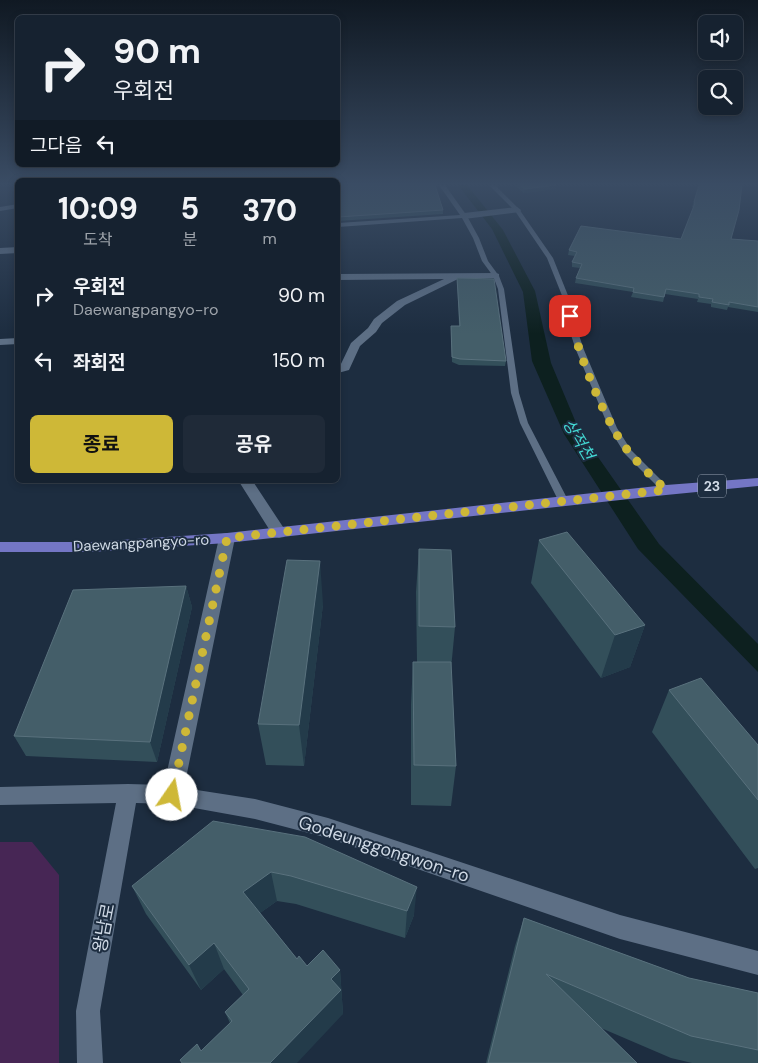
<!DOCTYPE html>
<html lang="ko">
<head>
<meta charset="utf-8">
<style>
  body { margin:0; font-family:"DM Sans","Noto Sans KR",sans-serif; background:#1f2a38; color:#f1f3f6; height:100vh; display:flex; flex-direction:column; font-size:19px; white-space:nowrap }
  * { box-sizing:border-box; margin:0 }
  p { font-size:16px; color:#9ea4ab }
  .icon { flex:none; width:28px; height:28px; fill:none; stroke:currentColor; stroke-width:2; stroke-linecap:round; stroke-linejoin:round }
  .map { position:relative; flex:1; overflow:hidden }
  .sheet { position:absolute; left:15px; top:178px; width:325px; height:305px; display:flex; flex-direction:column; background:#162230; border-radius:8px; box-shadow:0 2px 8px #0003,0 0 0 1px #353f4c }
  .sheet>* { flex:none }
  .guide { position:absolute; left:15px; top:15px; width:325px; height:152px; border-radius:8px; box-shadow:0 2px 8px #0003,0 0 0 1px #353f4c; background:#162230; color:#f1f3f6; overflow:hidden }
  .fabs { position:absolute; left:698px; top:15px; display:grid; gap:10px }
  .fabs a { display:grid; place-items:center; width:45px; height:45px; border-radius:8px; background:#162230; box-shadow:0 2px 8px #0003,0 0 0 1px #353f4c; font-size:25px }
  .pin { position:absolute; display:grid; place-items:center; width:42px; height:42px; color:#fff; margin:-21px; border-radius:10px; box-shadow:0 2px 8px #0006 }
  .me { position:absolute; width:55px; margin:-28px; rotate:12deg; stroke-linejoin:round; filter:drop-shadow(0 0 4px #0008) }
  .turn { display:flex; align-items:center; gap:18px; height:105px; padding:0 15px; font-size:22px }
  .turn .icon { width:65px; height:65px; stroke-width:2.5 }
  .turn b { display:block; font-size:35px; line-height:42px }
  .then { display:flex; align-items:center; height:48px; padding:0 15px; background:#0003; gap:10px; font-size:19px }
  .eta { display:flex; justify-content:space-evenly; align-items:center; height:85px; text-align:center }
  .eta b { font-size:30px; font-weight:700; line-height:35px }
  .action { display:flex; gap:10px; margin-top:auto; padding:10px 15px }
  .action a { flex:1; height:58px; border-radius:8px; background:#ceb837; color:#111; font-size:20px; font-weight:700; line-height:58px; text-align:center }
  .action a+a { background:#1f2a38; color:#f1f3f6 }
  ul { padding:0; list-style:none }
  li { display:flex; align-items:center; gap:15px; height:65px; padding:0 15px }
  li div { flex:1 }
  li b { display:block; font-size:19px }
  li em { font-style:normal }
  .map>svg:first-child { display:block }
</style>
</head>
<body>
<div class="map">
<svg width="758" height="1063" viewBox="0 0 758 1063">
  <rect width="100%" height="100%" fill="#1d2d40"/>
  <path fill="#472655" d="M0 842H32L59 875V1063H0Z"/>
  <path fill="#0d201f" d="M458 185H467L503 230 535 291 551 363 579 430 659 544 758 644V672L638 549 564 434 532 361 523 292 492 229Z"/>
  <g fill="none" stroke-linecap="round" stroke-linejoin="round">
    <path fill="#5d6f85" fill-rule="evenodd" d="M439 185H445L467 216 479 238 488 261 499 276 504 289 519 393 528 423 569 502 567 504 564 505 559 502 520 423 511 393 498 289 493 276 482 261 473 238 462 218 338 227V223L460 215Z
      M489 185H495L519 209 553 258 571 303 577 329 584 350 617 428 631 450 671 490 669 492H663L625 454 609 428 576 350 569 329 565 303 547 258 515 211Z
      M18 204V208L0 211V207Z"/>
    <path fill="#5d6f85" fill-rule="evenodd" d="M517 207 521 210 520 212 464 219 460 216 464 213Z
      M18 247V253L0 254V248Z
      M496 273 499 274V278L458 279 405 305 382 323 376 332 360 346 349 370 338 373V366H340L351 343 368 328 374 319 397 301 444 279 338 280V274Z
      M18 338V344L0 345V339Z
      M238 480H252L287 533 284 537 279 538 274 537Z
      M227 533 232 534 235 538 184 788 255 799 328 818 620 915 758 951V975L620 939 328 838 255 819 172 804 136 803 100 1011 103 1063H77L76 1011 116 803 0 805V787L128 784 164 785 219 538 222 534Z"/>
    <path fill="#7476c5" fill-rule="evenodd" d="M758 478V486L666 495 227 543 91 552H0V542H91L227 533 666 485Z"/>
  </g>
  <path fill="#334f5a" d="M338 185 443 210V214L338 221Z
    M514 185H556V189L524 193Z
    M699 185 731 239 758 241V312L728 307 727 310 711 307V304L697 302 698 299 665 294 663 302 631 297 633 292 575 283 576 278 580 268 572 267V262L575 256 568 255 569 250 681 239 694 207H692Z
    M457 278 506 361 505 366 459 365 452 362 451 326H459Z
    M539 540 645 625 630 667 601 678 531 583Z
    M419 549 455 627 451 669 456 766 451 806 411 805V704L413 662H417L416 592Z
    M186 586 192 607 157 762 26 756 14 736Z
    M323 604 304 766 266 765 258 724Z
    M669 690 758 745V868L755 869 652 732Z
    M305 837 414 915 405 938 296 904 277 901 260 913 297 959 307 966 340 970 343 1014 201 1051 230 1023 225 1012 243 995 224 969 201 990 146 914 132 886Z
    M524 918 689 978 758 993V1063H692L671 1058 601 1028 637 1063H486L515 946Z"/>
  <path fill="#233b4a" d="M556 185V189L524 193 525 189Z
    M320 561 323 604 304 766 299 725Z
    M186 586 192 607 157 762 150 742Z
    M645 625 630 667 601 678 615 635Z
    M271 872 277 901 250 920 243 892Z
    M417 887 414 915 405 938 407 911Z
    M214 943 224 969 201 990 189 965Z
    M340 970 343 1014 297 1063H270L331 979Z"/>
  <path fill="#445e69" stroke="#59717d" d="M338 185H435L443 210 338 217Z
    M520 185H556L525 189Z
    M699 185H742L739 210 731 239 758 241V307L729 302V305L712 302 713 299 699 297V294L666 289 664 297 633 292 634 288 576 278 582 264 572 262 577 252 569 250 581 226 681 239 695 203 694 202Z
    M457 278 494 279 506 361 460 359 452 357 451 326H460Z
    M567 532 645 625 615 635 539 540Z
    M419 549 451 550 455 627 419 626Z
    M287 560 320 561 299 725 258 724Z
    M186 586 150 742 14 736 73 590Z
    M413 662H451L456 766 414 765Z
    M701 678 758 745V800L669 690Z
    M213 821 305 837 417 887 407 911 291 876 271 872 243 892 297 959 299 956 307 966 323 950 340 970 331 979 341 990 270 1063H182L180 1060 197 1044 201 1051 232 1021 225 1012 249 989 214 943 189 965 132 886Z
    M524 918 689 978 758 993V1050L691 1036 546 974 637 1063H488Z"/>
  <linearGradient id="sky" x2="0" y2="1"><stop stop-color="#101923"/><stop offset="0.55" stop-color="#3a4c64"/><stop offset="1" stop-color="#3a4c64" stop-opacity="0"/></linearGradient>
  <rect width="758" height="334" fill="url(#sky)"/>
  <g fill="none" stroke-linecap="round" stroke-linejoin="round">
    <path stroke="#ceb837" stroke-width="9" stroke-dasharray="0 16.2" d="M172 795 227 538 666 490C654 478 640 466 629 452 606 425 577 351 570 316"/>
  </g>
  <g text-anchor="middle" stroke-width="4" stroke-linejoin="round" paint-order="stroke">
    <rect fill="#1d2d40" stroke="#9aa5b4" stroke-width="1" x="698" y="474.5" width="28" height="23" rx="4"/>
    <g font-size="14" font-weight="bold" fill="#cfd9e5">
      <text x="712" y="491">23</text>
    </g>
    <g font-size="15" fill="#cfd9e5" stroke="#1d2d40">
      <text transform="translate(141 543) rotate(-3)" y="5">Daewangpangyo-ro</text>
    </g>
    <g font-size="16" font-style="italic" fill="#43d8d3" stroke="#1d2d40">
      <text transform="translate(579 439) rotate(59)" y="6">상적천</text>
    </g>
    <g font-size="18" fill="#cfd9e5" stroke="#1d2d40">
      <text transform="translate(384 849) rotate(18)" y="6">Godeunggongwon-ro</text>
      <text transform="translate(104 928) rotate(-79)" y="6">왕남로</text>
    </g>
  </g>
</svg>
<div class="fabs">
<a><svg class="icon" aria-label="sound" viewBox="0 0 24 24"><path d="M4 9h4l5-4v14l-5-4H4zM17 9q2 3 0 6"/></svg></a>
<a><svg class="icon" aria-label="search" viewBox="0 0 24 24"><circle cx="10" cy="10" r="6"/><path d="M15 15l6 6"/></svg></a>
</div>
<div class="pin" style="left:570px;top:316px;background:#d93025"><svg class="icon" aria-label="arrive" viewBox="0 0 24 24"><path d="M6 21V4h12l-3 4 3 4H6"/></svg></div>
<svg class="me" style="left:172px;top:795px" viewBox="-20 -20 40 40"><circle r="19" fill="#fff"/><path d="M0-13L10 11 0 6-10 11z" fill="#ceb837"/></svg>
<div class="guide">
<div class="turn"><svg class="icon" aria-label="right" viewBox="0 0 24 24"><path d="M7 20v-9h11M14 6l5 5-5 5"/></svg><div><b>90 m</b>우회전</div></div>
<div class="then">그다음<svg class="icon" aria-label="left" viewBox="0 0 24 24"><path d="M17 20v-9H6M10 6l-5 5 5 5"/></svg></div>
</div>
<section class="sheet">
<div class="eta">
<div><b>10:09</b><p>도착</p></div>
<div><b>5</b><p>분</p></div>
<div><b>370</b><p>m</p></div>
</div>
<ul>
<li><svg class="icon" aria-label="right" viewBox="0 0 24 24"><path d="M7 20v-9h11M14 6l5 5-5 5"/></svg><div><b>우회전</b><p>Daewangpangyo-ro</p></div><em>90 m</em></li>
<li><svg class="icon" aria-label="left" viewBox="0 0 24 24"><path d="M17 20v-9H6M10 6l-5 5 5 5"/></svg><div><b>좌회전</b></div><em>150 m</em></li>
</ul>
<div class="action"><a>종료</a><a>공유</a></div>
</section>
</div>
</body>
</html>
